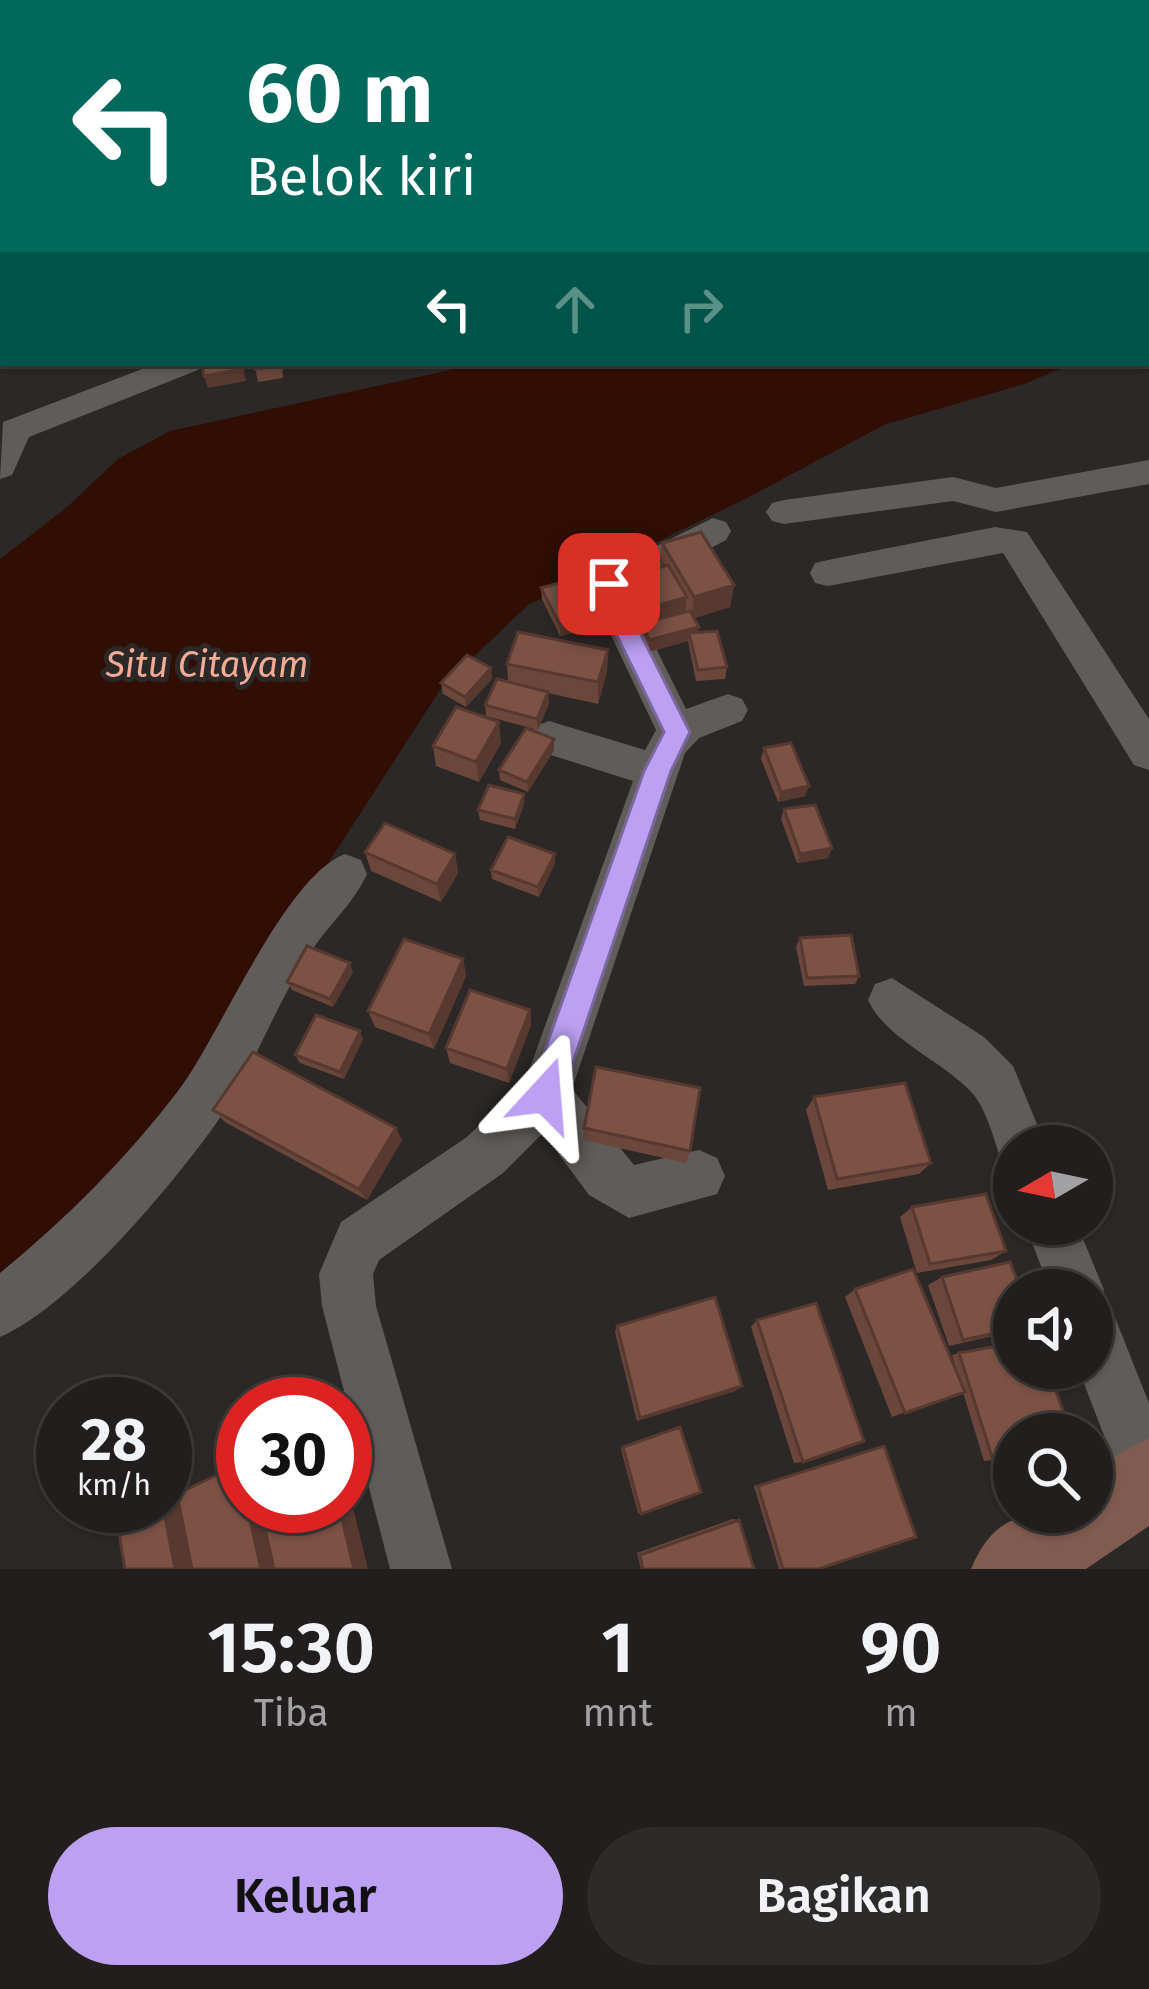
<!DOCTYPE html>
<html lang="id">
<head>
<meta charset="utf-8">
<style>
  body { margin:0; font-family:"Fira Sans",sans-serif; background:#2d2b2a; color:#f1f3f6; height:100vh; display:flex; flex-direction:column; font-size:45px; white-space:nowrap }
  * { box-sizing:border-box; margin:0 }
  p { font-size:39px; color:#a2a2a4 }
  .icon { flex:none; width:66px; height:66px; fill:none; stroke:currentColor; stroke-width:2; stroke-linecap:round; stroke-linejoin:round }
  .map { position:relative; height:1569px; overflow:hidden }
  .details { display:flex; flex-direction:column; background:#211e1d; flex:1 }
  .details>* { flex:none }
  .hud { position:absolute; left:0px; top:0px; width:1149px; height:366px; box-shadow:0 3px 9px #0004,0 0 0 3px #3e3c3b; background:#00695c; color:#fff; overflow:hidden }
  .needle { width:78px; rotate:261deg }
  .fabs { position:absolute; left:993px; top:1125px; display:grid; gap:24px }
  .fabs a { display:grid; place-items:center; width:120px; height:120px; border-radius:50%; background:#211e1d; box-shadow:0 3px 9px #0004,0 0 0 3px #3e3c3b; font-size:60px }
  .speed { position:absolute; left:36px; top:1377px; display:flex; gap:24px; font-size:60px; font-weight:700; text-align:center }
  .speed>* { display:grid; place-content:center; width:156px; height:156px; border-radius:50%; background:#211e1d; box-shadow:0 3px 9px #0004,0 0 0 3px #3e3c3b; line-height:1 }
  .speed small { font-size:30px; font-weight:400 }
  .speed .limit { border:18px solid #d22; background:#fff; color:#111 }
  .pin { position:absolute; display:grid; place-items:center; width:102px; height:102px; color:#fff; margin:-51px; border-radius:24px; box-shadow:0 6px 18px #0006 }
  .me { position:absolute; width:132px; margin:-66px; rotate:19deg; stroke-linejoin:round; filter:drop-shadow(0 0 9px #0008) }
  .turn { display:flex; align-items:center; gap:42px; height:252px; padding:0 48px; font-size:54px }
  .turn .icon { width:156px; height:156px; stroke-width:2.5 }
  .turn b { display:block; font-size:84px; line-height:102px }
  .lanes { display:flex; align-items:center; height:114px; padding:0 48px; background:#0003; justify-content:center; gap:60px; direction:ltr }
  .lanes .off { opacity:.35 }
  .eta { display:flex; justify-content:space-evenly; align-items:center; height:204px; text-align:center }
  .eta b { font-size:72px; font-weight:600; line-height:84px }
  .button { display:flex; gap:24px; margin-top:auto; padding:24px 48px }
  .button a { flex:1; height:138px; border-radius:72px; background:#bca0f2; color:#111; font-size:48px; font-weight:600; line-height:138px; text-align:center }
  .button a+a { background:#2d2b2a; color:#f1f3f6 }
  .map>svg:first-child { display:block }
</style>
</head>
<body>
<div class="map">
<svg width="1149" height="1569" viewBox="0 0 1149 1569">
  <rect width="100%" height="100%" fill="#2c2827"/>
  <path fill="#310e04" d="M482 363H1073L1027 383 884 425 747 498 528 605 442 687 135 1162 0 1279V559L66 508 118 459 170 431Z"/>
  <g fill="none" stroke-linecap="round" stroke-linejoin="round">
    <path fill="#605c5a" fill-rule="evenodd" d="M1146 13H1149V27H1146Z
      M0 69H3V83H0Z
      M0 153H3V169H0Z
      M3 230V251L0 252V231Z
      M158 363H203L198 370 29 437 12 475 0 479 3 422Z
      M1149 460V484L996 512 953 501 784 524 772 521 766 512 772 503 784 500 953 477 996 488Z
      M713 518 726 522 731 531 726 540 628 592 686 709 728 694 742 699 748 710 742 721 699 738 685 753 572 1089 634 1165 699 1150 717 1158 725 1176 717 1194 629 1218 589 1195 543 1133 503 1173 379 1260 373 1274 376 1306 452 1569H390L322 1306 319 1274 341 1222 467 1137 526 1079 633 781 535 750 529 738 535 726 549 721 645 750 656 730 588 587 594 577Z
      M995 527 1027 532 1149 719V770L1134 765 1003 553 828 586 815 583 810 573 815 563 828 560Z
      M345 854 361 860 367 874C353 905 326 927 308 956 273 1009 252 1073 215 1125 170 1188 70 1307 0 1337V1273C66 1219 126 1159 178 1091 220 1036 284 877 345 854Z
      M892 978 984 1037 1013 1066 1046 1146H1014V1169L1003 1164C994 1142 988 1112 973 1094 944 1061 886 1040 868 1000L875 984Z
      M1025 1224H1077L1104 1290 1098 1305 1112 1310 1149 1403V1507L1128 1498 1078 1368H1092V1290H1050Z"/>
    <path fill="#805b4f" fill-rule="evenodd" d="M1149 1438V1526L1086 1569H971C996 1508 1034 1512 1092 1512V1468Z"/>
  </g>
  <path fill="#6b473b" d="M0 258H3V333H0Z
    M254 363H282L283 378 258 382Z
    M662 543 734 585 730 607 694 618 698 632 727 667 725 679 696 681 688 641 648 652 640 632 623 601V593L617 581V569L660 561Z
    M541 588 592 627 560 636 542 599Z
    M608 650 607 671 598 704 548 693 549 703 538 730 486 716 485 705 508 682 507 664Z
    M491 668 492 679 466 707 443 694 441 683Z
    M554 739V750L528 792 500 780 499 770Z
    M501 743 479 782 436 766 433 746Z
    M764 748 805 796 778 802 761 759Z
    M524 794V804L515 829 480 820 478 810Z
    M784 809 828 858 797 863 781 819Z
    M365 852 455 854 458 873 441 902 371 871Z
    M555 863 539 897 492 879 491 870Z
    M800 938 859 976 855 984 804 986 796 947Z
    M463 959 466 976 434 1049 375 1027 368 1011Z
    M353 972 333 1007 292 990 287 982Z
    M530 1010 531 1025 509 1083 450 1063 446 1048Z
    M363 1039 344 1079 300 1063 295 1055Z
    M814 1097 931 1163 919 1174 828 1190 806 1110Z
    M213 1110 396 1128 402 1140 367 1200 225 1122Z
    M584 1128 690 1151 686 1163 583 1140Z
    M912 1207 1006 1251 991 1260 917 1273 900 1217Z
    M942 1277 1014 1290V1331L949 1346 928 1285Z
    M855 1289 959 1378 952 1355 959 1353 993 1460 984 1461 963 1392 892 1417 845 1297Z
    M757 1320 803 1462 794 1463 751 1327Z
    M617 1326 742 1386 735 1391 637 1421 615 1332Z
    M623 1447 641 1514 638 1513 621 1449Z
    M877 1447 818 1569H779L754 1486Z
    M733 1519 739 1520 754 1569H641L637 1553Z"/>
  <path fill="#573930" d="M1 171 3 189 0 193V173Z
    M242 363 246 381 208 388 204 376Z
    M734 585 730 607 691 619 694 597Z
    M687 597 684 620 641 623 640 632 642 610Z
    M592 615V627L560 636V625Z
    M699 627 697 639 689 633 688 641 648 652 649 640Z
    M608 650 607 671 598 704V682Z
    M491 668 492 679 466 707 465 697Z
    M548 692 549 703 538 730 537 719Z
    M499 722 501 743 479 782 476 762Z
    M554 739V750L528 792 527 782Z
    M809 786 805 796 778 802 781 792Z
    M524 794V804L515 829V819Z
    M832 848 828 858 797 863 800 854Z
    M455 854 458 873 441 902 437 884Z
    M555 854V863L539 897 538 887Z
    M463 959 466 976 434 1049 429 1034Z
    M350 963 353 972 333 1007 330 999Z
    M530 1010 531 1025 509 1083 507 1069Z
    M360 1031 363 1039 344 1079 340 1072Z
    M396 1128 402 1140 367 1200 359 1189Z
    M742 1386 735 1391 637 1421 640 1418Z
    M345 1475 368 1569H354L339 1506H345Z
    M178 1500 192 1569H175L163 1506H165V1501Z
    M247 1506H260L274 1569H261Z"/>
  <path fill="#7c5245" stroke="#573930" stroke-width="3" d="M724 0 819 1V3H724Z
    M0 265H3V280H0Z
    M0 295 3 296V315L0 320Z
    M202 363H241L243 369 204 376Z
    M254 363H280V366L255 369Z
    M701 532 734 585 694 597 662 543Z
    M658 557 664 566 624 578V581L617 569Z
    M668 565 687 597 642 610 624 578Z
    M572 579 592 615 560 625 541 588Z
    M690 611 699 627 649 640 641 623Z
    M717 631 727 667 698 670 689 633Z
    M518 632 608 650 598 682 507 664Z
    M467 655 491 668 465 697 441 683Z
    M497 679 548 692 537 719 485 705Z
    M456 707 499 722 476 762 433 746Z
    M526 728 554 739 527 782 499 770Z
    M791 743 809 786 781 792 764 748Z
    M489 785 524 794 515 819 478 810Z
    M815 805 832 848 800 854 784 809Z
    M385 823 455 854 437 884 365 852Z
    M508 837 555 854 538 887 491 870Z
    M851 935 859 976 807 978 800 938Z
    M404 939 463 959 429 1034 368 1011Z
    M307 946 350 963 330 999 287 982Z
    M470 990 530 1010 507 1069 446 1048Z
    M316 1015 360 1031 340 1072 295 1055Z
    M253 1052 396 1128 359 1189 213 1110Z
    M596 1067 700 1088 690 1151 584 1128Z
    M905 1083 931 1163 837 1179 814 1097Z
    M986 1194 1006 1251 930 1264 912 1207Z
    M1010 1262 1021 1290H1014V1329L963 1340 942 1277Z
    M913 1269 965 1392 905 1413 855 1289Z
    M715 1297 742 1386 640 1418 617 1326Z
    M816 1303 864 1441 803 1462 757 1320Z
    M1014 1343V1368H1048L1071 1434H1014V1456L993 1460 959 1353Z
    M680 1427 701 1492 641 1514 623 1447Z
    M884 1446 916 1537 818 1569H783L758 1486Z
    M238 1465 243 1490V1506H247L261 1569H192L177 1494Z
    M151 1506H163L175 1569H125L117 1522Z
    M260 1506H339L354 1569H274Z
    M739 1520 754 1569H643L640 1555Z"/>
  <path fill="#bca0f2" stroke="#7a689d" stroke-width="3" d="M609 575 621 584 624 601 690 732 671 771 562 1095 557 1106 545 1111 534 1106 529 1095 644 771 664 732 600 601 597 584Z"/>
  <g text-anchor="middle" stroke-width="10" stroke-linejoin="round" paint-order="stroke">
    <g font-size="36" font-style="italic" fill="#f2ab95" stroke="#2c2827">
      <text x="207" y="677">Situ Citayam</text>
    </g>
  </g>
</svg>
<div class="fabs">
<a><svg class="needle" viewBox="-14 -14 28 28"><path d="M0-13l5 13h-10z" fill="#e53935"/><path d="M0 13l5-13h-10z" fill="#a2a2a4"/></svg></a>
<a><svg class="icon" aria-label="sound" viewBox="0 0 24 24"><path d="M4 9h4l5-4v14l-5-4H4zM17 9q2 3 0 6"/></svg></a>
<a><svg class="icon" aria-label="search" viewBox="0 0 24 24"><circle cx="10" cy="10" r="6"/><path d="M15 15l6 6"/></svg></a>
</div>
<div class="speed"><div>28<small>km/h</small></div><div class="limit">30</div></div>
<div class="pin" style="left:609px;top:584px;background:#d93025"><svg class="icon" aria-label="arrive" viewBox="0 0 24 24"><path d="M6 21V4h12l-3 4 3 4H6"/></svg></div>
<svg class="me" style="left:545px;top:1095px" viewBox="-20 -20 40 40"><path d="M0-17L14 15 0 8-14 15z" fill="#bca0f2" stroke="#fff" stroke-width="4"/></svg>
<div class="hud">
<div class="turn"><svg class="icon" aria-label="left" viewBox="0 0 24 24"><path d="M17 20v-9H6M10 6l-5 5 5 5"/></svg><div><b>60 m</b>Belok kiri</div></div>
<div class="lanes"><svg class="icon" aria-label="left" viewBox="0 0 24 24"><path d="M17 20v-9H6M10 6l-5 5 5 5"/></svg><svg class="icon off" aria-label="ahead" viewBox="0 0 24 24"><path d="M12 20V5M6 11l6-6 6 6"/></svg><svg class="icon off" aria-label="right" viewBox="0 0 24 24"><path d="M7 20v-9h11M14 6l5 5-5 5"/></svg></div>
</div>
</div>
<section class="details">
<div class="eta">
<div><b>15:30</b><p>Tiba</p></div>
<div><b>1</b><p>mnt</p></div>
<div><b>90</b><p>m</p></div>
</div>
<div class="button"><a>Keluar</a><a>Bagikan</a></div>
</section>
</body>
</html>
